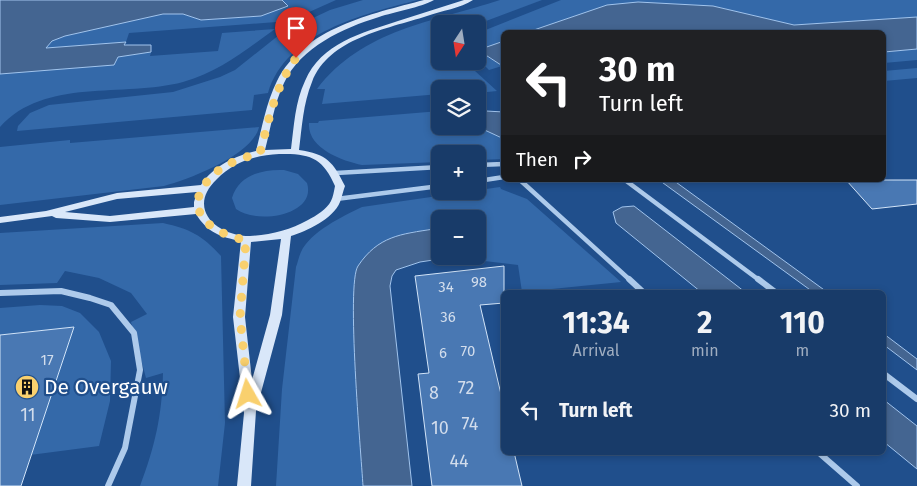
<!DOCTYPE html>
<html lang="en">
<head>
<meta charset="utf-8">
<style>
  body { margin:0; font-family:"Fira Sans",sans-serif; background:#21426f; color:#f1f3f6; height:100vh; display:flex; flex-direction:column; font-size:19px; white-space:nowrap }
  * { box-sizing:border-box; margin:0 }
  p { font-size:16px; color:#9fadc0 }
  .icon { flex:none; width:28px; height:28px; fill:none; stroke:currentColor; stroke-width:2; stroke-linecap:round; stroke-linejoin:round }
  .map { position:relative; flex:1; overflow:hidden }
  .side { position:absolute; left:501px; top:290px; width:385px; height:165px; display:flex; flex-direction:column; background:#183b69; border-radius:8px; box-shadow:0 2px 8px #0003,0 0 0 1px #36557d }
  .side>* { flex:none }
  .top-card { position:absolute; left:501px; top:30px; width:385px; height:152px; border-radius:8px; box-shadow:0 2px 8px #0003,0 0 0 1px #36557d; background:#202124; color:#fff; overflow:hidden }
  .needle { width:32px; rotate:192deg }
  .fabs { position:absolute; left:431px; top:15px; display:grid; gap:10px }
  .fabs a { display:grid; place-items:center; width:55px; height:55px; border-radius:8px; background:#183b69; box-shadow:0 2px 8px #0003,0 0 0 1px #36557d; font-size:25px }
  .pin { position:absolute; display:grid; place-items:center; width:42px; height:42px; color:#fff; margin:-51px -21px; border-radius:50% 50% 50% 0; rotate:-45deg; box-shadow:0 0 5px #0007 }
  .pin .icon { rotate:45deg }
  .me { position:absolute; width:55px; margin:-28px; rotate:354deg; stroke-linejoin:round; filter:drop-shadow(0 0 4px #0008) }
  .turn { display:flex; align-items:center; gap:18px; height:105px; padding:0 15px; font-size:22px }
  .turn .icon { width:65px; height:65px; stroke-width:2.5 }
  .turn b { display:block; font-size:35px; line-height:42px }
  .then { display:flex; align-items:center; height:48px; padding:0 15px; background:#0003; gap:10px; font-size:19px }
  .eta { display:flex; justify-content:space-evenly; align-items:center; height:85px; text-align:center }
  .eta b { font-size:30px; font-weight:700; line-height:35px }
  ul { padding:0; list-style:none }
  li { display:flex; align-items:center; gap:15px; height:70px; padding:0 15px }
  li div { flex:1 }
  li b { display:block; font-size:19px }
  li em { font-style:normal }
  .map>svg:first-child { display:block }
</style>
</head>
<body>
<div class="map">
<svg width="917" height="486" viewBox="0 0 917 486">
  <rect width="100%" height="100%" fill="#204f8c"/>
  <path fill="#3469a9" d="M282 0H336L289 21 129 33 126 42 46 48 52 41 65 36 163 14H183L201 20 261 16 283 1Z
    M363 0H418C364 14 286 32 268 93L254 95 252 110 17 131 18 126 30 113 49 105 173 92 220 77 235 70 279 35 296 26 330 10Z
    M500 0H542L478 24H440V61H464L497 91 478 93V89H440V94L322 104 325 89H317C363 29 433 22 500 0Z
    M561 0H917V17L794 25 713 6 607 5 528 32H504V41L478 50 502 66 489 70 478 59V33Z
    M275 29C244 51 221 71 183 82 123 98 45 77 0 127V74L151 52 150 56 218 51 222 33Z
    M917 49V60L884 63V52Z
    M917 68V78L884 81V71Z
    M440 111V126H476L504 139V159L478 160V154H440V162L362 165C342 161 307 148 309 123H318L319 121Z
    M259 127C253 155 190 179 164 186L0 205V147L70 140V143Z
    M284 170 298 174 307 183C317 215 257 225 236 209L232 198C239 175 262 169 284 170Z
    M500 187 501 189 527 199 621 282 522 292 518 265 459 258 478 256V219H440V229L410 232 357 268 353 309 363 486H276L282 389 296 267C298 262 299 256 301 252 310 232 343 216 362 207Z
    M163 223C190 229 202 235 221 256L225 423 218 486H140C155 446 162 416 163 373L146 378 131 322 147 314 131 293 99 278 65 271 57 283 0 285V233Z
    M40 305 62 306 80 313 99 332 111 361 110 401 99 446 30 455 74 327 0 335V308Z"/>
  <path fill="#446591" stroke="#a1c4ed" d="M0 0H282L288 6 261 16 201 20 183 14H163L65 36 52 41 46 48 126 42 124 45H151V52L118 57 114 65 0 74Z
    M638 2 713 6 794 25 917 17V49L884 52V32H528L607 5Z
    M504 41V67L478 50Z
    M486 111 504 112V139L476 126H478V114Z
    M659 180H673L827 292H813Z
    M634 206 745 292H701L616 223 613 212 622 207Z
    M434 229H440V256H460L420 262 396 270 392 276 390 286 412 486H363C361 453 346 284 358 266 378 236 401 234 434 229Z
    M884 334 917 359V370L884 345Z
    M884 400 917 426V469L884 442Z"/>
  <path fill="#4978b3" stroke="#d2e4f8" d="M846 180H917V204L872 209Z
    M504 266V303L480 305 504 407V452H514L522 486H432L418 374 429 373 415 276Z
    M74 327 21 486H0V335Z"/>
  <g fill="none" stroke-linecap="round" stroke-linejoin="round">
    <path stroke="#adcaeb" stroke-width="4.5" d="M478 165 504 164
      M336 173 440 167
      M520 180 630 280
      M625 180 759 280
      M478 181 504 177
      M336 199 440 186"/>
    <path stroke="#adcaeb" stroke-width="6" d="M629 279 643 292
      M758 279 775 292
      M0 293 61 291 90 298 111 305 134 333 140 370 125 448 108 486
      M884 374 917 399
      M818 452 857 486"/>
    <path fill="#d9e7f9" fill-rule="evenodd" d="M424 0H434C422 7 394 12 379 17 343 28 301 47 284 83 274 104 271 127 265 150L291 149C294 126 295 102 305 81 321 43 362 33 398 21 420 14 442 7 464 0H473C461 8 441 11 427 16 387 29 329 38 312 82 303 104 302 127 299 150 327 154 333 162 345 186 343 191 342 197 340 202 333 219 307 231 291 236L282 315 256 411 251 486H237L244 413 233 317 241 241C220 237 207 232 196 214L110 222 56 218 52 216 0 223V217L46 211 117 193 201 185C213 166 235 156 256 151 262 128 266 103 277 81 304 28 371 14 424 0ZM279 154C310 153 323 158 335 186 334 191 333 197 331 201 327 209 316 216 308 220 290 230 271 235 250 236 216 236 186 208 217 179 233 162 256 155 279 154ZM197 192 194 202V207L110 216 65 212 117 199ZM281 239 270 315 252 380 245 317 251 242Z"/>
  </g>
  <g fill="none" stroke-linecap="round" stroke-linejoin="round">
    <path stroke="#f9d06e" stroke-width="9" stroke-dasharray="0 16.2" d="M248 394 240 317 246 240C212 234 178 210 212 176 225 163 243 158 260 153 269 119 275 87 296 58"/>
  </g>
  <defs>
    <g id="building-disc" transform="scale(1.25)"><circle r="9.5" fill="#f9d06e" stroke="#204f8c"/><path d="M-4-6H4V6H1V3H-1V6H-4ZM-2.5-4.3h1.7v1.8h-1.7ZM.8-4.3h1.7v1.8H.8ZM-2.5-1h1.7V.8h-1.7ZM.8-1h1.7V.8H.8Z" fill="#111"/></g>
  </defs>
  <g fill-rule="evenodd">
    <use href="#building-disc" x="27" y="387"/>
  </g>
  <g text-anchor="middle" stroke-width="4.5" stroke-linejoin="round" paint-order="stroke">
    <g font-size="15" fill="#d2ddec">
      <text x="479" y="287">98</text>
      <text x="446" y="292">34</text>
      <text x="448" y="322">36</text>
      <text x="468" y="356">70</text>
      <text x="443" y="358">6</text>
      <text x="47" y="365">17</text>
    </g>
    <g font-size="18" fill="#d2ddec">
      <text x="466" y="394">72</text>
      <text x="434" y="399">8</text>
      <text x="28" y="421">11</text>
      <text x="470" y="430">74</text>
      <text x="440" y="434">10</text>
      <text x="459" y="467">44</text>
    </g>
    <g font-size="21" fill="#fff" stroke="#204f8c" text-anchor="start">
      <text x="44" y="394">De Overgauw</text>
    </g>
  </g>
</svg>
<div class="fabs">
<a><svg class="needle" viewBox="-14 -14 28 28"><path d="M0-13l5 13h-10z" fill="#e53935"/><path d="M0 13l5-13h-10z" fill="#9fadc0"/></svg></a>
<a><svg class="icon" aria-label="layers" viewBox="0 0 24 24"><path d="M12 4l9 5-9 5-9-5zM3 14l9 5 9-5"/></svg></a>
<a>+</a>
<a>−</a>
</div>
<div class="pin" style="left:296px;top:58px;background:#d93025"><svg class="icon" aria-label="arrive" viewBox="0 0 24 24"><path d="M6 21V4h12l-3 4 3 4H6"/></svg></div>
<svg class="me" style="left:248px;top:394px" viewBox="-20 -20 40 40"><path d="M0-17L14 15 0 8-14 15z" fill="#f9d06e" stroke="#fff" stroke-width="4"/></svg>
<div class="top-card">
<div class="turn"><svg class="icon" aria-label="left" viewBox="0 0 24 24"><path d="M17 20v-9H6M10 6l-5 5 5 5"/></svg><div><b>30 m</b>Turn left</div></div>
<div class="then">Then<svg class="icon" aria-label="right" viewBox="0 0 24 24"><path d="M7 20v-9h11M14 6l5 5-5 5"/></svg></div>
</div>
<section class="side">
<div class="eta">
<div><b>11:34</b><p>Arrival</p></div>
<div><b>2</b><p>min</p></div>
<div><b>110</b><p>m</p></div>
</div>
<ul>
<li><svg class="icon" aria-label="left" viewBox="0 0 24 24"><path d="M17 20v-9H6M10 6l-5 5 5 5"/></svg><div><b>Turn left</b></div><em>30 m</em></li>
</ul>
</section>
</div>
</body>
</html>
